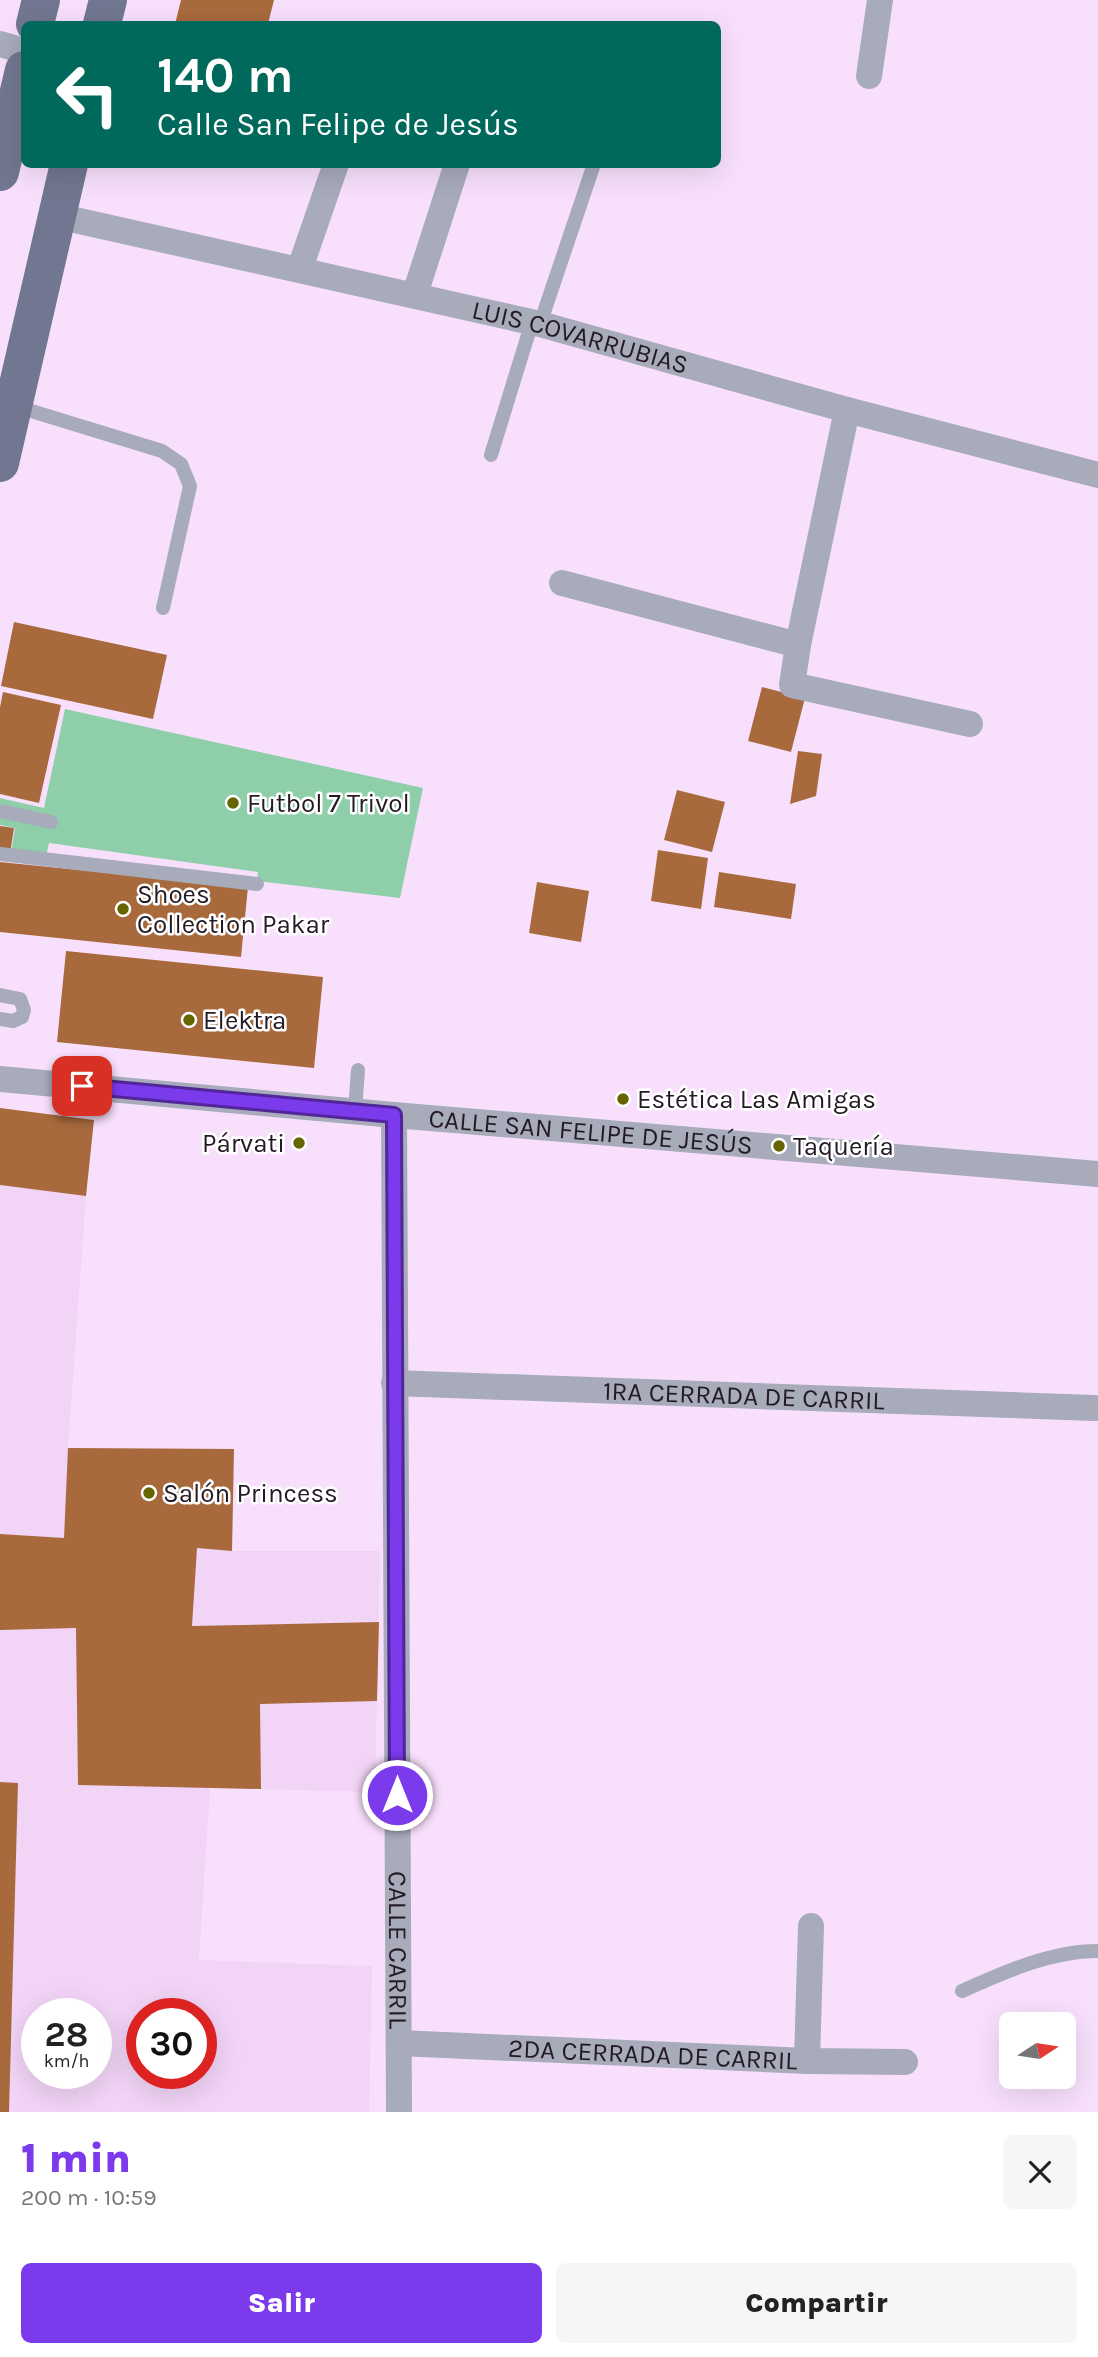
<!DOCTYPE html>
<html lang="es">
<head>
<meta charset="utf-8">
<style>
  body { margin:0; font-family:Karla,sans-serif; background:#f6f6f6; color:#222; height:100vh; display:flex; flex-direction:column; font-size:26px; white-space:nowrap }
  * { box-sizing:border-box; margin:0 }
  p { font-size:23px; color:#767676 }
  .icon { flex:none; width:38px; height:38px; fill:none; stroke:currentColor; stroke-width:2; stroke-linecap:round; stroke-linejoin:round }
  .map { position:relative; height:2112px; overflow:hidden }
  .details { display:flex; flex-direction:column; background:#fff; flex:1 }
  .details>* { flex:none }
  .top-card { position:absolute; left:21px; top:21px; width:700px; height:147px; border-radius:10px; box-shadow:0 7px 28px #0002; background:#00695c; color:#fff; overflow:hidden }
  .needle { width:46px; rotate:78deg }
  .fabs { position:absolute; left:999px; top:2012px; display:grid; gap:14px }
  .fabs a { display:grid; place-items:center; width:77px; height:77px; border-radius:10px; background:#fff; box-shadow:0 7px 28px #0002; font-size:35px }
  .speed { position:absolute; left:21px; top:1998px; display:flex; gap:14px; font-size:35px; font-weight:700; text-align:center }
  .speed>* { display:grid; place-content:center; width:91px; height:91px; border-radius:50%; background:#fff; box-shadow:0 7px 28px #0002; line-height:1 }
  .speed small { font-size:18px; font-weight:400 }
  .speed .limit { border:10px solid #d22; background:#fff; color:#111 }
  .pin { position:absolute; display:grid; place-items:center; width:60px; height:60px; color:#fff; margin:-30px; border-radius:14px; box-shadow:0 4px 10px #0006 }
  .me { position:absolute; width:77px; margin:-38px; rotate:0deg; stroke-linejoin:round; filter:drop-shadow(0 0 5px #0008) }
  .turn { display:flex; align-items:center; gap:24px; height:147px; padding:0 21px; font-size:32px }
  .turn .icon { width:91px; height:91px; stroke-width:2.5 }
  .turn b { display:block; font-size:49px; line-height:60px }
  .round { display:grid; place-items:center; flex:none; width:74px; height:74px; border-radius:10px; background:#f6f6f6 }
  .summary { display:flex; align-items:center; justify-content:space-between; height:119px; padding:0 21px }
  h1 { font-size:42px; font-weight:800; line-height:52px; color:#7c3aed }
  .button { display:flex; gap:14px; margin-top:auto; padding:14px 21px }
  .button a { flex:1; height:80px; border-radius:10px; background:#7c3aed; color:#fff; font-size:28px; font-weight:800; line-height:80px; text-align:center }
  .button a+a { background:#f6f6f6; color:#222 }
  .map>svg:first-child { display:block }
</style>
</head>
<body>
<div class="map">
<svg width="1098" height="2112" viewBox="0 0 1098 2112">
  <rect width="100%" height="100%" fill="#f8e0fc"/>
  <path fill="#f2d4f6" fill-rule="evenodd" d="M0 1185 86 1196 68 1448 234 1449 232 1551H380L375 1792 210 1788 199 1960 372 1966 369 2112H0ZM37 2014H96V2074H37ZM142 2014H201V2074H142Z"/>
  <path fill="#8ecfaa" d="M65 709 423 788 400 898 257 881 258 872 49 843 46 857 11 853 15 828 0 825V798L44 808Z"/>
  <path fill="#a86a3d" d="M181 0H274L268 24H175Z
    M14 622 167 655 153 719 1 686Z
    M762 687 805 698 791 752 748 741Z
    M3 692 61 705 39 803 0 794V707Z
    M798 751 822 754 816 796 790 804Z
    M677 790 725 802 712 852 664 840Z
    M0 826 14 828 10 854 0 852Z
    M658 850 708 858 701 909 651 901Z
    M0 862 248 887 241 957 0 932Z
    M719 872 796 884 791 919 714 907Z
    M537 882 589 891 581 942 529 933Z
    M66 951 323 977 314 1068 57 1042Z
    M0 1108 94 1120 86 1196 0 1185Z
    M68 1448 234 1449 232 1551 197 1548 192 1626 379 1622 377 1701 260 1704 261 1789 78 1785 76 1628 0 1630V1534L64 1538Z
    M0 1782 18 1783 9 2112H0Z"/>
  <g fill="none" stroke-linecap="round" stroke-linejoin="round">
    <path stroke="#a7abba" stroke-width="14" d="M540 324 594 164
      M15 406 162 451 181 464 190 486 163 608
      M491 455 532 322
      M0 811 51 822
      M0 854 257 884
      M0 995 20 999 24 1010 22 1017 13 1021 0 1019
      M355 1111 358 1070
      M962 1991C1004 1972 1051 1951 1098 1951"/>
    <g stroke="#a7abba" stroke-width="26">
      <path d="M0 44 24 51"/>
      <path d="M869 76 880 0"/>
      <path id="s1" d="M57 216 540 324 847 410 1098 475"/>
      <path d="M300 268 336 164"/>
      <path d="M415 294 457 164"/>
      <path d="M847 410 798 645 792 685 970 724"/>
      <path d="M562 583 798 645"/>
      <path id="s2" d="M0 1079 394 1115 1098 1174"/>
      <path id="s3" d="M394 1115 399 2112"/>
      <path id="s4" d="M394 1383 1094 1408"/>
      <path id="s5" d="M399 2043 807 2061 905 2062"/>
      <path d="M807 2061 811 1926"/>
    </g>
    <path stroke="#717790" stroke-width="38" d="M35 24 41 0
      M102 24 108 0
      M0 172 24 70
      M0 463 69 164"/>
  </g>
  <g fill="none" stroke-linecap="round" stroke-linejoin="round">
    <g stroke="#51269a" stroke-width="18">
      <path id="route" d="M82 1086 394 1115 397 1795"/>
    </g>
    <use href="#route" stroke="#7c3aed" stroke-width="12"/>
  </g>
  <g fill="#660" stroke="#fff" stroke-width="2.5">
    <circle cx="233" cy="803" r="7"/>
    <circle cx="123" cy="909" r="7"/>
    <circle cx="189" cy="1020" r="7"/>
    <circle cx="623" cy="1099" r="7"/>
    <circle cx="299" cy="1143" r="7"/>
    <circle cx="779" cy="1146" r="7"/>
    <circle cx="149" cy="1493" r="7"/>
  </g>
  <g text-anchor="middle" stroke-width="5" stroke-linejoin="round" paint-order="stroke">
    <g font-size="26" fill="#231a24" stroke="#fff">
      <text dy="9" stroke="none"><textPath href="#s1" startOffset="537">LUIS COVARRUBIAS</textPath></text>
      <text dy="9" stroke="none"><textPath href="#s2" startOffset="593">CALLE SAN FELIPE DE JESÚS</textPath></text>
      <text dy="9" stroke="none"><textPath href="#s4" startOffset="350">1RA CERRADA DE CARRIL</textPath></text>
      <text dy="9" stroke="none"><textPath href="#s3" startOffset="835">CALLE CARRIL</textPath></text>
      <text dy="9" stroke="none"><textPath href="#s5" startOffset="254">2DA CERRADA DE CARRIL</textPath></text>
    </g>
    <g font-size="26" fill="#231a24" stroke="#fff" text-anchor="start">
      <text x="247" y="812">Futbol 7 Trivol</text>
      <text x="137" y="903">Shoes<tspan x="137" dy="30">Collection Pakar</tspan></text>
      <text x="203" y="1029">Elektra</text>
      <text x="637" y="1108">Estética Las Amigas</text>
      <text x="285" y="1152" text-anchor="end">Párvati</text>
      <text x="793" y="1155">Taquería</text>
      <text x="163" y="1502">Salón Princess</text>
    </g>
  </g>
</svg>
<div class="fabs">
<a><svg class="needle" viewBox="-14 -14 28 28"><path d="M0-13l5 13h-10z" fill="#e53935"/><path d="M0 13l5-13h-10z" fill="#767676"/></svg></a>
</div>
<div class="speed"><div>28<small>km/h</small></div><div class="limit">30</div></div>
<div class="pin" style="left:82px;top:1086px;background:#d93025"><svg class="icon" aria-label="arrive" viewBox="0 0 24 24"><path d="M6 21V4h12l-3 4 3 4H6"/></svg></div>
<svg class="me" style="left:397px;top:1795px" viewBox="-20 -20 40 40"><circle r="17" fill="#7c3aed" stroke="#fff" stroke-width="3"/><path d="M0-11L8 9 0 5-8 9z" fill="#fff"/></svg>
<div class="top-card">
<div class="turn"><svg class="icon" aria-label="left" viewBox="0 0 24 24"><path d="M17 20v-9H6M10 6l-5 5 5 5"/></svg><div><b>140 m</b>Calle San Felipe de Jesús</div></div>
</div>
</div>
<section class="details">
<div class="summary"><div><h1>1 min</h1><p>200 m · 10:59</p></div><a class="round"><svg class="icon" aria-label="close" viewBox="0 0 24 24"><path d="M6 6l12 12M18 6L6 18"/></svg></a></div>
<div class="button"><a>Salir</a><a>Compartir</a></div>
</section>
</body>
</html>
